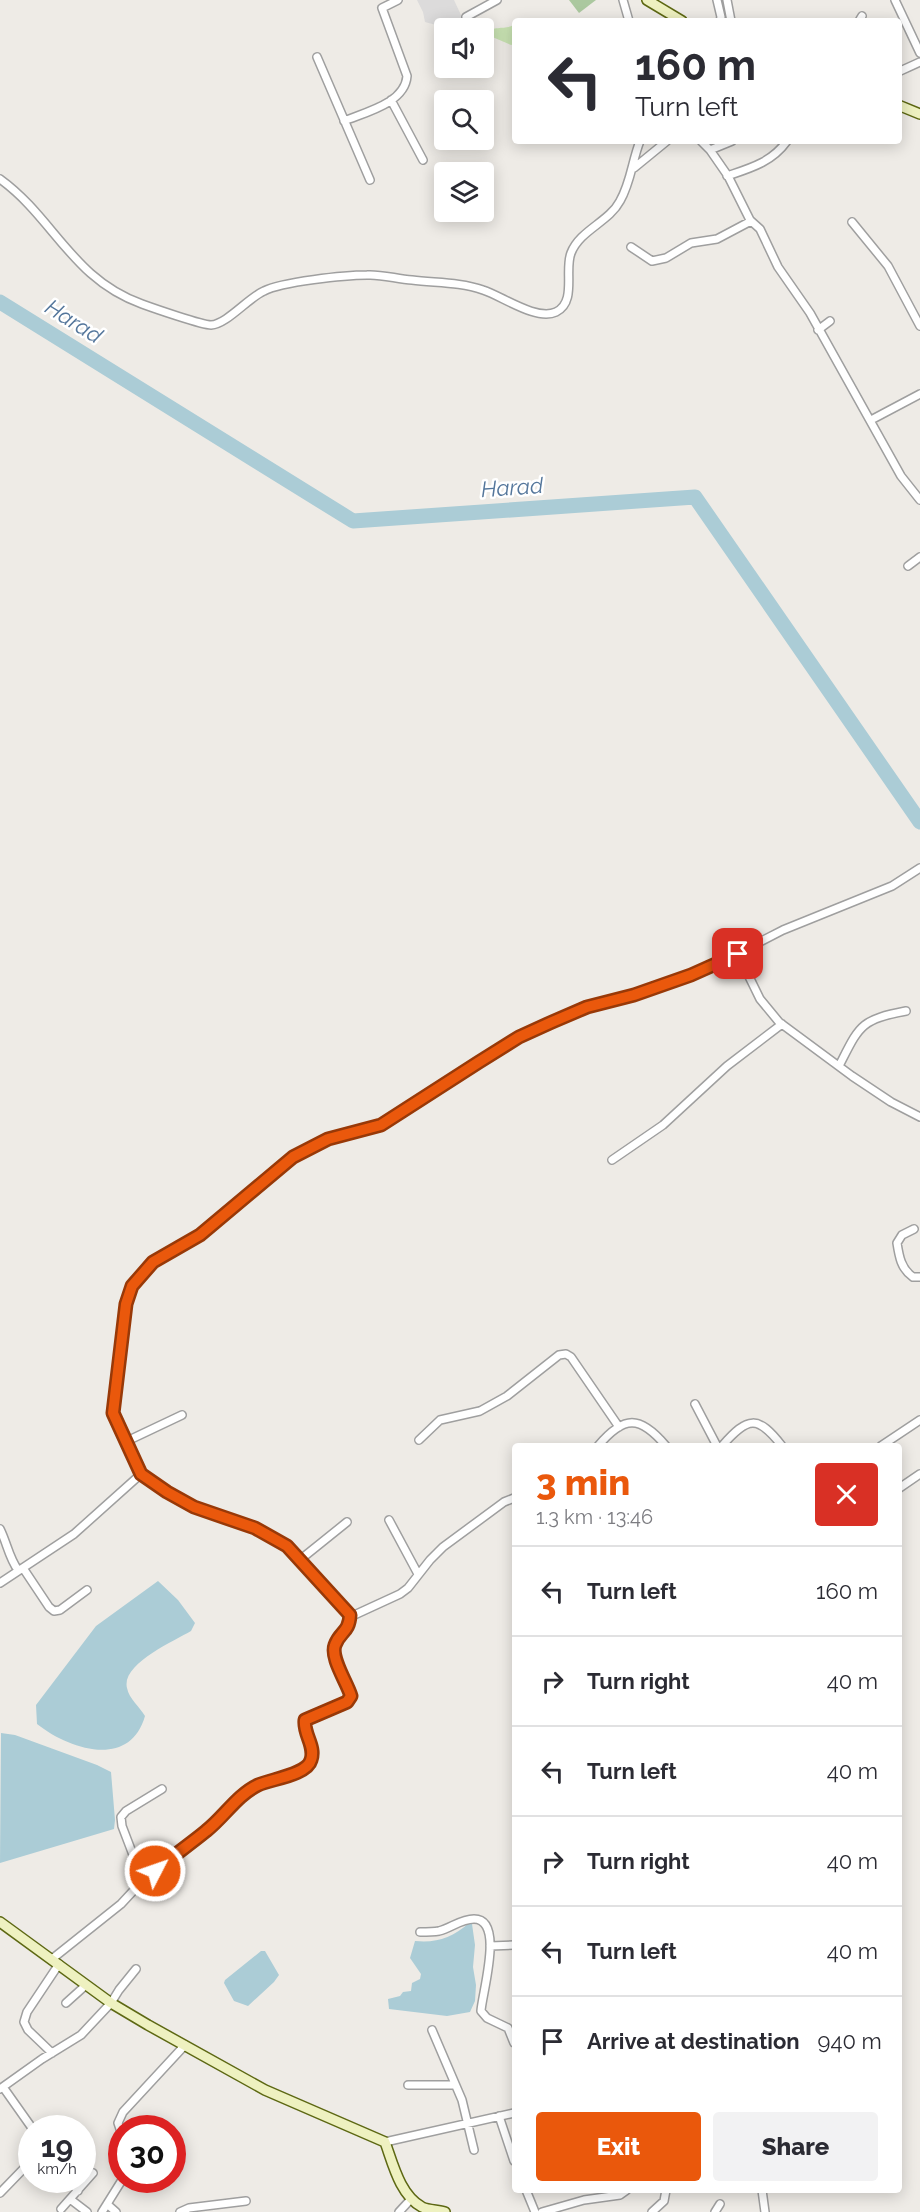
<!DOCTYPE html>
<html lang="en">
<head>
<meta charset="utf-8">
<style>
  body { margin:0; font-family:Raleway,sans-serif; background:#f2f2f3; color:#2b2b33; height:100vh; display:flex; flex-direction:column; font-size:22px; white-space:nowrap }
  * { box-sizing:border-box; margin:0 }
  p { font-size:20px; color:#7c7c81 }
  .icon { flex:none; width:33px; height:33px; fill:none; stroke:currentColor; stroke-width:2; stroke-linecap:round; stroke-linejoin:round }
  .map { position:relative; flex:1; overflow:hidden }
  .panel { position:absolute; left:512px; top:1443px; width:390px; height:750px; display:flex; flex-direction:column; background:#fff; border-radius:6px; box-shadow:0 3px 15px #0003 }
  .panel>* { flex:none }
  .hud { position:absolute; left:512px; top:18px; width:390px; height:126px; border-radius:6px; box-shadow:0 3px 15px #0003; background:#fff; color:#2b2b33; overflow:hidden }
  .controls { position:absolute; left:434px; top:18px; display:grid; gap:12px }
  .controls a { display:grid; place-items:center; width:60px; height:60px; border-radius:6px; background:#fff; box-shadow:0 3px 15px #0003; font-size:30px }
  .speed { position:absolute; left:18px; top:2115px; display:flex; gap:12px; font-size:30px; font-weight:700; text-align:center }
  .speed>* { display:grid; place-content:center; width:78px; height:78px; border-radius:50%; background:#fff; box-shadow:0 3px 15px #0003; line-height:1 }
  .speed small { font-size:15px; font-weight:400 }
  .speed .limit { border:9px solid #d22; background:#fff; color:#111 }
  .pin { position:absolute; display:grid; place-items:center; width:51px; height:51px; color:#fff; margin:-26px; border-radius:12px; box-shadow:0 3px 9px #0006 }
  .me { position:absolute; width:66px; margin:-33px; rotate:49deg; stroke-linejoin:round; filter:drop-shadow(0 0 4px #0008) }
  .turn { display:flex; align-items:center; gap:21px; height:126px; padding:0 24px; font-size:27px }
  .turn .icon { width:78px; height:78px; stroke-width:2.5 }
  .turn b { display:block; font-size:42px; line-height:51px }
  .round { display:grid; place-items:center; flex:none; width:63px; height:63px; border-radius:6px; background:#f2f2f3 }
  .headline { display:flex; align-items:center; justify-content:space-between; height:102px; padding:0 24px }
  h1 { font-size:36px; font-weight:800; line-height:45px; color:#ea580c }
  .button { display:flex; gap:12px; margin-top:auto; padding:12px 24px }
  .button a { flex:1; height:69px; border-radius:6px; background:#ea580c; color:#fff; font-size:24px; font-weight:800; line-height:69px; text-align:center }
  .button a+a { background:#f2f2f3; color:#2b2b33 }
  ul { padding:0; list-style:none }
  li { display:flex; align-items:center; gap:18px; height:90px; padding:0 24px; border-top:2px solid #e1e1e2 }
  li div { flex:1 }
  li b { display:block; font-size:22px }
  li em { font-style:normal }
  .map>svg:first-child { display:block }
</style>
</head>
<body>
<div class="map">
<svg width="920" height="2212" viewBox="0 0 920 2212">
  <rect width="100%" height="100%" fill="#eeebe6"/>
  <path fill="#dcdbdb" d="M417 0H454L467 28H447L425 22 423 12Z"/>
  <path fill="#c8e2b2" d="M514 25V44L511 45 483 33C498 25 502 30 514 25Z"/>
  <path fill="#abc89f" d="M569 0H596L579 13Z"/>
  <path fill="#abccd6" d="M158 1581 178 1600 195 1623 191 1631C174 1641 121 1664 127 1688 129 1699 140 1707 145 1716 130 1769 70 1750 37 1724L36 1705 96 1626Z
    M1 1733 15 1735 97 1765 111 1772 115 1820 114 1829 0 1863Z
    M469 1923 472 1924 475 1945 473 1967 476 1985 475 2001 470 2012 447 2016 389 2009 388 1999 400 1996 403 1992 411 1991 412 1983 420 1979 421 1974 410 1958 415 1941C437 1943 452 1938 469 1923Z
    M261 1951H265L279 1975 274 1982 248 2006 234 2001 224 1983 225 1980Z"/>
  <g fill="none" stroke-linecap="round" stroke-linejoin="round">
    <path stroke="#abccd6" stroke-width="15" d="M0 302 353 521 695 497 920 822"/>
    <g stroke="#9f9f9f" stroke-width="10">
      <path id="street" d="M623 0 629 21
        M717 0 721 17 720 21
        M727 0 731 21
        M895 0 920 53
        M466 17 497 0
        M859 21 862 16
        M317 57 370 180
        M898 72 920 62
        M391 100 423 160
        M344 121C366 112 405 103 407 76L382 8 398 0
        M701 141 710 150 728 176 750 220 760 229 778 267 810 313 901 476 920 500
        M710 150 732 141
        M634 168 667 141
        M727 176C751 168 772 162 787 141
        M0 179C54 218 72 279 142 304 153 308 202 325 211 325 227 324 248 298 264 291 281 282 345 275 367 275 381 274 397 279 412 280 436 283 460 282 483 290 502 296 536 321 556 312 577 302 564 270 571 253 580 230 609 222 620 201 631 182 632 161 640 141
        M852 222 888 266 920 326
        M631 247 652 261 666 258 691 243 717 239 751 221
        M818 330 830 321
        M871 420 920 394
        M908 566 920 557
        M738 954 760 999 779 1022 852 1076 891 1102 920 1117
        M839 1066C860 1025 860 1020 906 1011
        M612 1160 663 1125 727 1066 782 1024
        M914 1229 902 1235 897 1243C899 1256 901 1269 913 1277H920
        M695 1404 717 1446
        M419 1440 440 1420 480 1411 507 1396 559 1355 566 1354 571 1357 619 1427
        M125 1442 182 1415
        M598 1446C624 1415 640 1415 666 1446
        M722 1446C748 1416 758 1415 782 1446
        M881 1446 920 1420
        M898 1489 920 1474
        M389 1520 418 1574
        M0 1529C7 1543 9 1558 18 1570
        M301 1559 347 1522
        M23 1568 49 1607 54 1611 60 1610 87 1590
        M0 1583 74 1534 141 1474
        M350 1617 400 1594 408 1588 430 1560 443 1547 504 1502 514 1498
        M143 1881 122 1826 121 1817 126 1811 162 1789
        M420 1932C426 1932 433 1932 439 1931 451 1928 461 1919 474 1919 505 1919 482 1993 481 2011L487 2018 508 2028 514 2043
        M490 1946 514 1945
        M52 1959 121 1904 147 1876 207 1831 248 1792 259 1785 304 1769 311 1762 312 1752 304 1727 305 1720 347 1702 351 1696C346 1680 328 1655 337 1640 344 1629 349 1630 350 1615L287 1546 255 1528 194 1507 167 1492 141 1474 113 1413 126 1304 132 1286 154 1262 200 1235 293 1157 328 1139 381 1125 519 1037 552 1022 587 1007 634 995 709 968 783 930 892 886 920 868
        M66 2003 86 1985
        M432 2030 462 2100 474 2150
        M52 2053 28 2030 24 2022 27 2012 59 1964
        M408 2085H455
        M3 2087 32 2128
        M0 2089 42 2059 81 2035 111 2003 119 1990 136 1969
        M499 2116 514 2161
        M122 2135 118 2123 123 2112 185 2045
        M385 2142 514 2113
        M69 2180 78 2191
        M526 2190 535 2212
        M762 2190 765 2212
        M0 2193 32 2160
        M70 2199 87 2212
        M107 2204 116 2212
        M61 2209 93 2173
        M102 2212 122 2180
        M180 2212 189 2208 246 2201
        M399 2212 411 2199
        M542 2212 584 2200 620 2195 627 2190
        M652 2212 664 2201 666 2190
        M715 2212 720 2204"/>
    </g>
    <g stroke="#5d6813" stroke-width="12">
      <path id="secondary" d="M647 0 682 21
        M898 105 920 114
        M0 1922 111 2003 148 2025 265 2090 385 2142C393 2164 400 2195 422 2207 428 2210 438 2210 445 2212"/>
    </g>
    <use href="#street" stroke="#fff" stroke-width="7"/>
    <use href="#secondary" stroke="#eef1c0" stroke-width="9"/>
  </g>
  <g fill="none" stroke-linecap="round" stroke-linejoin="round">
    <g stroke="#983908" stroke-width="15">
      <path id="route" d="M155 1871C171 1857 189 1845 206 1831 224 1817 237 1795 258 1785 271 1779 307 1775 311 1760 316 1746 303 1734 305 1720L347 1702 351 1696C347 1682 330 1658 335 1645 340 1631 349 1633 350 1615L287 1546 255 1528 194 1507 167 1492 141 1474 113 1413 126 1304 132 1286 153 1262 200 1235 293 1157 328 1139 381 1125 479 1062 519 1037 552 1022 587 1007 634 995 691 975 738 954"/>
    </g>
    <use href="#route" stroke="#ea580c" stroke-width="10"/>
  </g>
  <g text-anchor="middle" stroke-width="5" stroke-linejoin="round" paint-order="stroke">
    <g font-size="22" font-style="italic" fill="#54769b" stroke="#fff">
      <text transform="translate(74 321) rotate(32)" y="8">Harad</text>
      <text transform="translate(512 487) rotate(-4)" y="8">Harad</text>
    </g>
  </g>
</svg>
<div class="controls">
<a><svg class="icon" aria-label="sound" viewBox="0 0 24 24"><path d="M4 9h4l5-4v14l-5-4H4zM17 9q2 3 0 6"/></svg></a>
<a><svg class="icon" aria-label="search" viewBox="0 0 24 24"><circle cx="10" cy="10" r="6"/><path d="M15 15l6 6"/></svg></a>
<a><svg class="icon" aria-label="layers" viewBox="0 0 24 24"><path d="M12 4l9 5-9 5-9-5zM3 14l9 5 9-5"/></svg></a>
</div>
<div class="speed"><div>19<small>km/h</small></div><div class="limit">30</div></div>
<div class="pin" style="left:738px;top:954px;background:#d93025"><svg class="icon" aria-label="arrive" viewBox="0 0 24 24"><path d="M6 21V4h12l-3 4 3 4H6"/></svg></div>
<svg class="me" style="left:155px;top:1871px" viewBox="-20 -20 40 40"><circle r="17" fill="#ea580c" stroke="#fff" stroke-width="3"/><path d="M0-11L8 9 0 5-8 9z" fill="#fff"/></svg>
<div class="hud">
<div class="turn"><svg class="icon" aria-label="left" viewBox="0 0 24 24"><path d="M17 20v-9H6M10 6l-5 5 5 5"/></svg><div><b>160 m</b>Turn left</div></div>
</div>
<section class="panel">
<div class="headline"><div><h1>3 min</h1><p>1.3 km · 13:46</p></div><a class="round" style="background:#d93025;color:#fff"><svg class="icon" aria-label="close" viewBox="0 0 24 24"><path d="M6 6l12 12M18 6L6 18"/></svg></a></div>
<ul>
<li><svg class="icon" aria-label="left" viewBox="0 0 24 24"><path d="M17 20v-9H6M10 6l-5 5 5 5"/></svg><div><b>Turn left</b></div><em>160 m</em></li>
<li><svg class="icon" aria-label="right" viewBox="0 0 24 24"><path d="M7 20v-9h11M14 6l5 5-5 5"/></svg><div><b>Turn right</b></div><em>40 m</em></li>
<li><svg class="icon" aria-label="left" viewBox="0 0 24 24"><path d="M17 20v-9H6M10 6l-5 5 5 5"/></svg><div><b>Turn left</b></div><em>40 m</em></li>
<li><svg class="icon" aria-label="right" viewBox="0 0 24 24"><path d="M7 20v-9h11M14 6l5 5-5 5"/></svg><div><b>Turn right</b></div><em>40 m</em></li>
<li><svg class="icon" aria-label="left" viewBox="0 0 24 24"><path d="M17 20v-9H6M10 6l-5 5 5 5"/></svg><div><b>Turn left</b></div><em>40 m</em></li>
<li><svg class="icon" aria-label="arrive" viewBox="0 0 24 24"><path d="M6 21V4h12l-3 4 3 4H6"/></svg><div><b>Arrive at destination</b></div><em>940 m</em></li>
</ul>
<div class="button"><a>Exit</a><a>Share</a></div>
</section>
</div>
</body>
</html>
